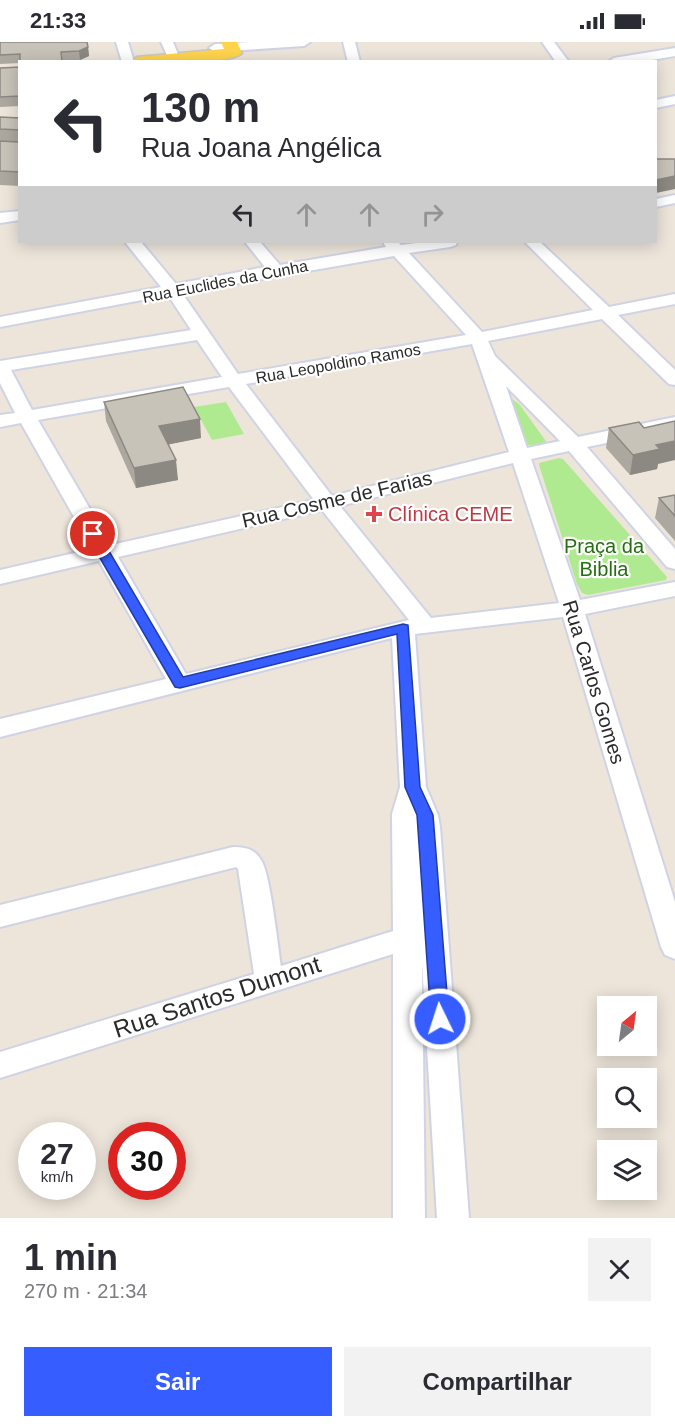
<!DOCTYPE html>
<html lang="pt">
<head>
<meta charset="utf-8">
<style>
  body { margin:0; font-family:Arial,sans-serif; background:#f2f2f3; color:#2b2b33; height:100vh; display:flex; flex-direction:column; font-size:22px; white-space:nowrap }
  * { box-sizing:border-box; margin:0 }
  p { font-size:20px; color:#7c7c81 }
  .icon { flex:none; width:33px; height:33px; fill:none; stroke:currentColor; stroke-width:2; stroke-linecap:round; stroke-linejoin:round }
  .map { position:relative; height:1176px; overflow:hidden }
  .drawer { display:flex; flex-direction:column; background:#fff; flex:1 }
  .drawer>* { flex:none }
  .guide { position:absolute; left:18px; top:18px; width:639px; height:183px; border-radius:0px; box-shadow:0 3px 15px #0003; background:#fff; color:#2b2b33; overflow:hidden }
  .needle { width:39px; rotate:29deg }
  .buttons { position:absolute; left:597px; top:954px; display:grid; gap:12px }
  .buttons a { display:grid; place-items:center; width:60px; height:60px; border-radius:0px; background:#fff; box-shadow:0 3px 15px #0003; font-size:30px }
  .speed { position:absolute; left:18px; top:1080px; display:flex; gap:12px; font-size:30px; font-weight:700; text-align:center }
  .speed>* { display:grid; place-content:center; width:78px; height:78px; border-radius:50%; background:#fff; box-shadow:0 3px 15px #0003; line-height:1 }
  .speed small { font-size:15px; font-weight:400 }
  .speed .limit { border:9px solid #d22; background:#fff; color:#111 }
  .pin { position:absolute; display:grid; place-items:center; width:51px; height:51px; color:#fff; margin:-26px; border:3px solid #fff; border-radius:50%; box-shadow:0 2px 6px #0007 }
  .me { position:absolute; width:66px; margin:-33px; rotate:356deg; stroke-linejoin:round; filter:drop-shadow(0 0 4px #0008) }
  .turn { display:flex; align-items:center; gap:21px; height:126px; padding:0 24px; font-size:27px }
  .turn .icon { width:78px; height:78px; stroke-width:2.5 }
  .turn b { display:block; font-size:42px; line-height:51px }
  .lanes { display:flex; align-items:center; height:57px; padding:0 24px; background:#0003; justify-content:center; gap:30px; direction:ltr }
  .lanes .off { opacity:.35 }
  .round { display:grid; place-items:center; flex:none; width:63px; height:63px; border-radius:0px; background:#f2f2f3 }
  .headline { display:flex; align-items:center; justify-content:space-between; height:102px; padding:0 24px }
  h1 { font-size:36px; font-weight:700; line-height:45px }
  .cta { display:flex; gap:12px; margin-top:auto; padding:12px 24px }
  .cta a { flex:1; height:69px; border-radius:0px; background:#355dff; color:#fff; font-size:24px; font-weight:700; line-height:69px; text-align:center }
  .cta a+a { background:#f2f2f3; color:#2b2b33 }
  .status { display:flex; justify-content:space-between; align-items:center; height:42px; padding:0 30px; background:#fff; direction:ltr }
  .status svg { height:16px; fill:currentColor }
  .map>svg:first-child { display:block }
</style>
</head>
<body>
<div class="status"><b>21:33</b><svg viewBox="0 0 49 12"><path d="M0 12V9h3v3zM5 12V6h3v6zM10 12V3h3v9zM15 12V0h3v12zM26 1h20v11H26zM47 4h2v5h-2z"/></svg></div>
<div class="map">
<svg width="675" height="1176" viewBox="0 0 675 1176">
  <rect width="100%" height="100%" fill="#ede5da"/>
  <path fill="#b0ea90" d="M506 352 520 363 548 402 538 406 526 402 509 365Z
    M226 360 244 392 212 398 194 365Z
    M559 416 563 417 667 535 666 538 588 553 582 551 577 542 539 423V421Z"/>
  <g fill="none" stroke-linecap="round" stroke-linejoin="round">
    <g stroke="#cfd3e4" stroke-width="4">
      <path id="minor" d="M116 0H128L134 20H122Z
        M161 0H173L180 17 178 20H170Z
        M250 0H310L304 4 215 10 209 6 215 2Z
        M343 0H355L360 20H348Z
        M542 0H554L569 20H556Z
        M675 6V14L640 20H608L614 16Z
        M675 54V62L656 66V58Z
        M675 153V161L656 165V157Z
        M20 169V178L0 181V171Z
        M125 200H141L176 242 265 225 245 200H260L280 223 386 205 383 200H398L401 203 424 200H457L456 203 450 205 409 211 482 290 593 268 525 200H540L609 265 675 252V262L618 273 675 328V343L669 342 602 277 488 299 495 314 578 395 675 375V387L587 405 675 507V527L667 525 569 409 531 417 580 558 675 540V554L585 572 675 860V917L665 913 661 905 563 575 415 592 426 745 438 773 440 785 469 1176H437L422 920 425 1176H393V912L0 1036V1010L254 932 238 827 236 825 0 885V863L233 805C245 805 255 807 261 818 270 830 278 904 281 924L393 889 392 772 400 745 392 596 0 695V677L166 637 99 519 0 542V528L92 507 21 381 0 385V373L15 371 0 341V319L191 288 168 253 0 285V275L161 245ZM394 214 466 293 238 332 182 251ZM197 298 222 335 32 368 11 328ZM472 302 509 410 332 454 246 342ZM506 344 560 399 527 406ZM229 345 314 458 111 503 38 378ZM513 421 559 561 431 576 340 464ZM322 468 409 578 186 632 118 515Z"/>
    </g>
    <g stroke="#c8c8c8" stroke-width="3">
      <path id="major" d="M221 0H237L242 11C233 23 148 20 129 20L137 15 224 7Z"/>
    </g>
    <use href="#minor" fill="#fff" fill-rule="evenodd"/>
    <use href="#major" fill="#ffd44d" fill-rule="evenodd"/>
  </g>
  <path fill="#aca89f" d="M0 0 88 5 89 14 80 18 20 20V21L0 22Z
    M20 25V64L0 65V26Z
    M0 87 20 88V144L0 143Z
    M104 360 201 396 169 402 178 438 136 446 106 379Z
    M609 386 658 422 657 427 630 433 606 406Z
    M675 453V499L655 476 659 456Z"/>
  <path fill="#8c8882" d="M88 5 89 14 80 18 79 9Z
    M675 134V147L656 151V138Z
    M200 377 201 396 161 404 159 384Z
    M675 399V418L658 422 657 427 630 433 633 413 656 403Z
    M176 418 178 438 136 446 134 426Z"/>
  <path fill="#c8c3b9" stroke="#8c8882" stroke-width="1.5" d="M0 0H87L88 5 79 9 61 10 62 20H20V12L0 13Z
    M20 25V54L0 55V26Z
    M0 75 20 76V88L0 87Z
    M0 99 18 100 20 99V130L0 129Z
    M656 117H675V134L656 138Z
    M183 345 200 377 159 384 176 418 134 426 104 360Z
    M675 379V399L656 403 660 407 633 413 609 386 639 380 644 386Z
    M675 453V474L659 456Z"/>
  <path fill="#355dff" stroke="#223ca6" stroke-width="1.5" d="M93 488 99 492 183 635 403 582 408 583 420 745 433 773 449 977 446 982 440 984 434 982 431 977 417 773 405 745 397 592 180 646 175 645 86 492Z"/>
  <path fill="#e0444e" stroke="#fff" stroke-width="2" d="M371 463h6v6h6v6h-6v6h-6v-6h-6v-6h6z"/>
  <g text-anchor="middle" stroke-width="4.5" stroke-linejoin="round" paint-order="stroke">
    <g font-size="16" fill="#2a2a2a" stroke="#fff">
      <text transform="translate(225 239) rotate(-11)" y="6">Rua Euclides da Cunha</text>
      <text transform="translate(338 321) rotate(-10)" y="6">Rua Leopoldino Ramos</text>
    </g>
    <g font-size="20" fill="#2a2a2a" stroke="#fff">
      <text transform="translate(337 457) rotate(-13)" y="7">Rua Cosme de Farias</text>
      <text transform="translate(594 640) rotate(73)" y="7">Rua Carlos Gomes</text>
    </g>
    <g font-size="20" fill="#be3a42" stroke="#fff" text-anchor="start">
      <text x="388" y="479">Clínica CEME</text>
    </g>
    <g font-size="20" fill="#266e12" stroke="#fff">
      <text x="604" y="511">Praça da<tspan x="604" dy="23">Biblia</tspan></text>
    </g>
    <g font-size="24" fill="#2a2a2a" stroke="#fff">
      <text transform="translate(217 955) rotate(-18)" y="8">Rua Santos Dumont</text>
    </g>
  </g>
</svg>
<div class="buttons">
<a><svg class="needle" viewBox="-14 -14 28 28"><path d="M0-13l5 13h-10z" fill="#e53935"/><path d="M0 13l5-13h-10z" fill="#7c7c81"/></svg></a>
<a><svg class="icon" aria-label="search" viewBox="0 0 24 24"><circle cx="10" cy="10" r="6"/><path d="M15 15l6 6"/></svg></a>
<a><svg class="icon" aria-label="layers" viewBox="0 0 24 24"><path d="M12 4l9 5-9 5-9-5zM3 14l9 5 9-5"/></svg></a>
</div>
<div class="speed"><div>27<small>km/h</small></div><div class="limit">30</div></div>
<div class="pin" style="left:93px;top:492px;background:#d93025"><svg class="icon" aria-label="arrive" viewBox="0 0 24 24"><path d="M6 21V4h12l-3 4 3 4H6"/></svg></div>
<svg class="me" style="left:440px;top:977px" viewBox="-20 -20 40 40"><circle r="17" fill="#355dff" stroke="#fff" stroke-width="3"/><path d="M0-11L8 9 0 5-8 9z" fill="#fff"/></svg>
<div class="guide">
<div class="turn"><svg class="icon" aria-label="left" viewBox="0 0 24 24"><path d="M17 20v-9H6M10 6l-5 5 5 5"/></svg><div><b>130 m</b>Rua Joana Angélica</div></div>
<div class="lanes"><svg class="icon" aria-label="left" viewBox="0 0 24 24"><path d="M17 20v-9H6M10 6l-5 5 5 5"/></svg><svg class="icon off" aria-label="ahead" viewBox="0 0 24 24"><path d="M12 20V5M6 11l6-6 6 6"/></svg><svg class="icon off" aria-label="ahead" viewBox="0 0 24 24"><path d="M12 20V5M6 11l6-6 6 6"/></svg><svg class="icon off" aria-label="right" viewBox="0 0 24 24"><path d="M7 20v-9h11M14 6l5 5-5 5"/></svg></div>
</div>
</div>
<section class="drawer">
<div class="headline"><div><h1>1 min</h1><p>270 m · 21:34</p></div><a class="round"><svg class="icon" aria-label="close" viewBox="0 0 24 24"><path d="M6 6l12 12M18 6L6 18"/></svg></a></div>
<div class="cta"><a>Sair</a><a>Compartilhar</a></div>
</section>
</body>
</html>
